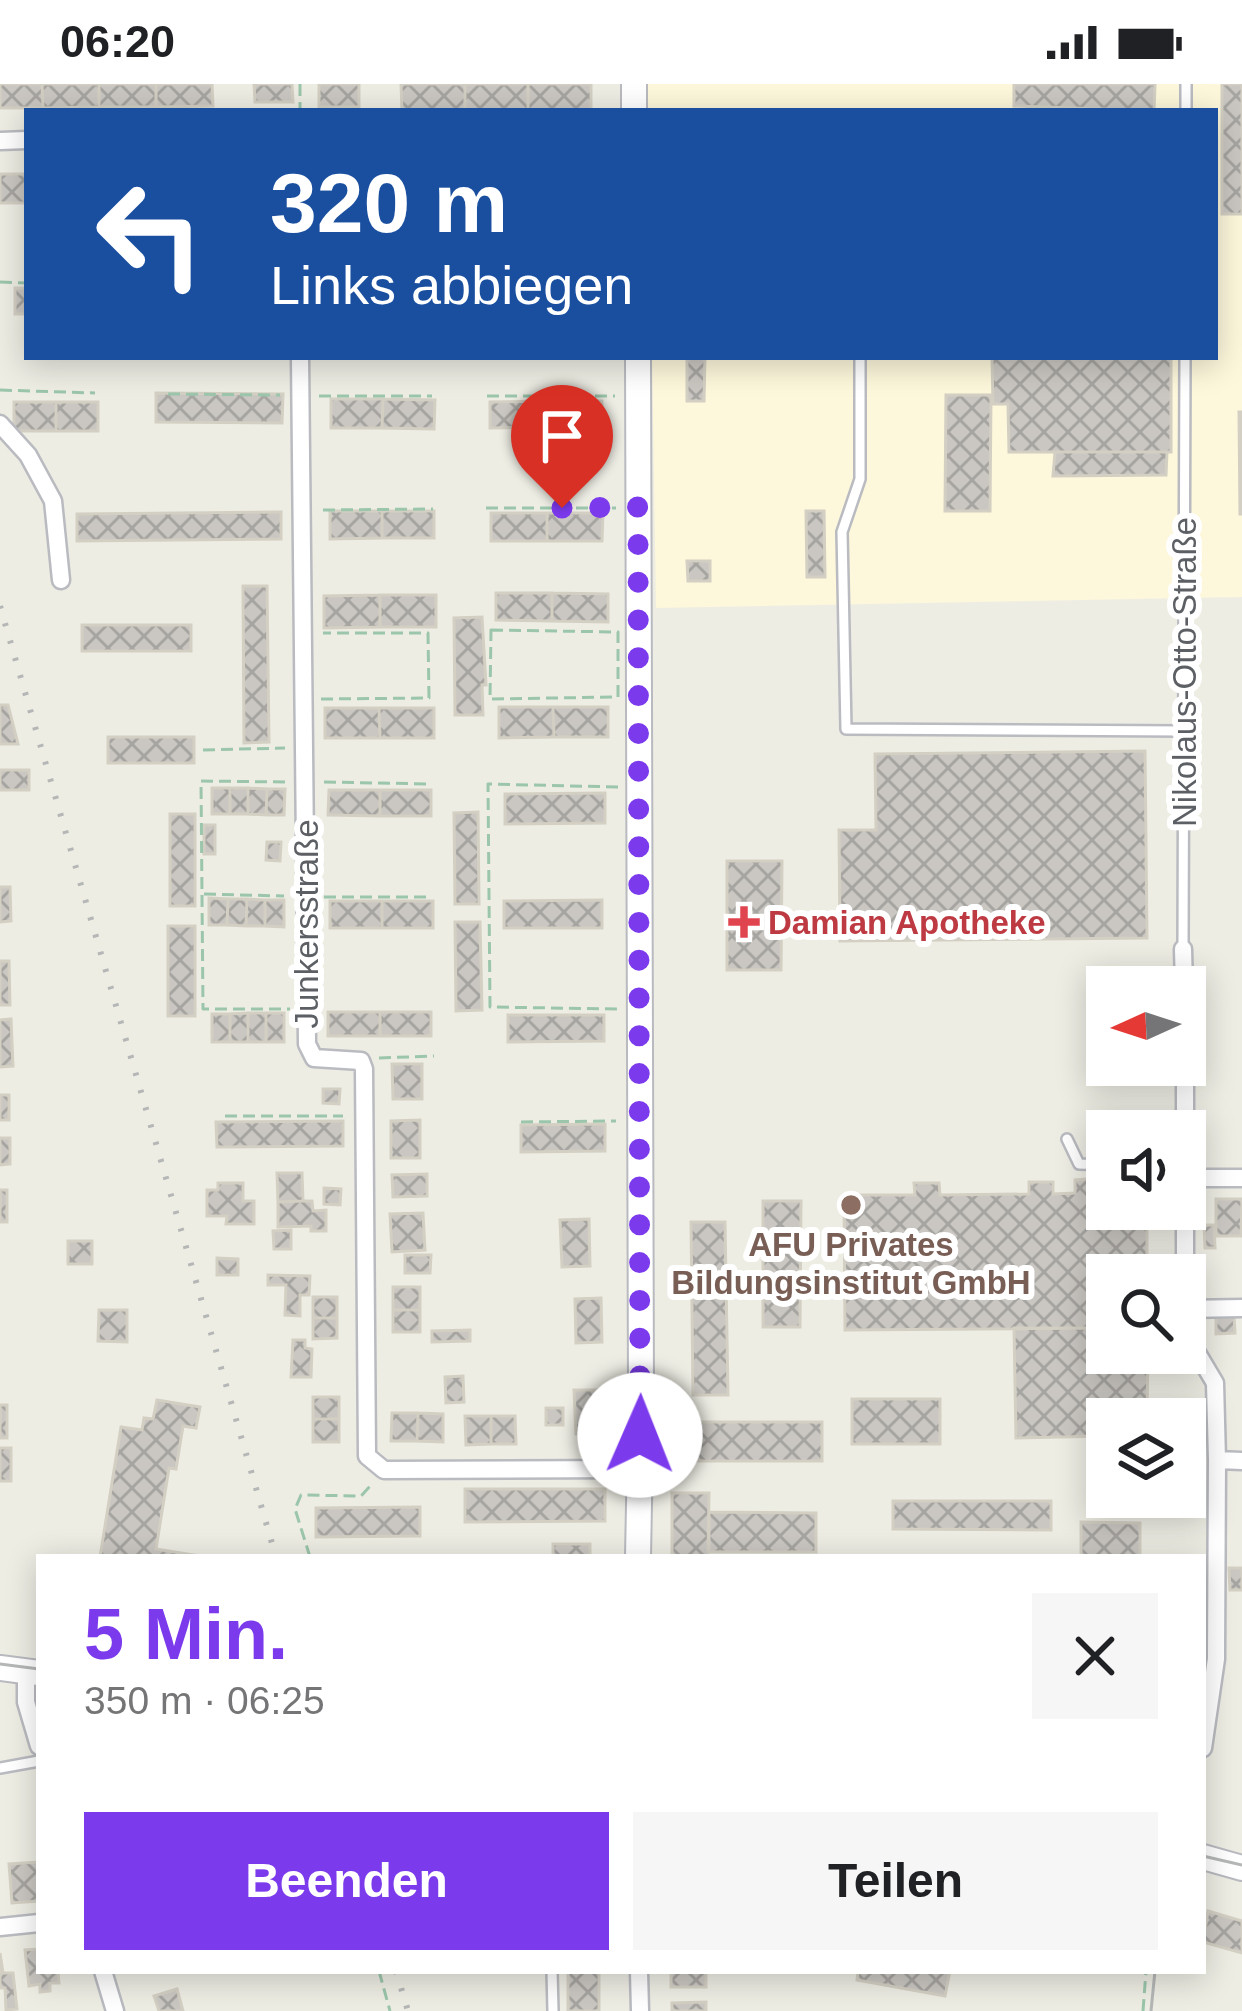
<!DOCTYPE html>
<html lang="de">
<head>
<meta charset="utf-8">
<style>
  body { margin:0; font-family:Arial,sans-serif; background:#f6f6f6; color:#202124; height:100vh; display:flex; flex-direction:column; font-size:45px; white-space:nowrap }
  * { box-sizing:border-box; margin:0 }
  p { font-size:39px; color:#757577 }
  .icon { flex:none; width:66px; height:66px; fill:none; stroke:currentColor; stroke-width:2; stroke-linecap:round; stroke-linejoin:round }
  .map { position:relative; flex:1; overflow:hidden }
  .details { position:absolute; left:36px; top:1470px; width:1170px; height:420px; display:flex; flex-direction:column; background:#fff; border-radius:0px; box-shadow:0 6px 30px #0003 }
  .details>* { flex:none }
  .hud { position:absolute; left:24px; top:24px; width:1194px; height:252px; border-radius:0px; box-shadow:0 6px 30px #0003; background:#1a4fa0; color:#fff; overflow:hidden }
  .needle { width:78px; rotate:267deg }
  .fabs { position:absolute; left:1086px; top:882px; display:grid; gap:24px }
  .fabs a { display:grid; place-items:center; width:120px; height:120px; border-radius:0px; background:#fff; box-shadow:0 6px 30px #0003; font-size:60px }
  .pin { position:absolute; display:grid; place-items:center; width:102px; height:102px; color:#fff; margin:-123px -51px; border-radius:50% 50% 50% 0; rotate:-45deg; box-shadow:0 0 12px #0007 }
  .pin .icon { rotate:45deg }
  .me { position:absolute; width:132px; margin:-66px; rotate:1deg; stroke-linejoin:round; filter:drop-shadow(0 0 9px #0008) }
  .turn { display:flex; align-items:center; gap:42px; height:252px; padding:0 48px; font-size:54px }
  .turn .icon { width:156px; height:156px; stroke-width:2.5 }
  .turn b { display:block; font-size:84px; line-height:102px }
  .round { display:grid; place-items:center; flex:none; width:126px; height:126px; border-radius:0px; background:#f6f6f6 }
  .overview { display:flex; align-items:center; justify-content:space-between; height:204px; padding:0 48px }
  h1 { font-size:72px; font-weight:700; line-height:90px; color:#7c3aed }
  .action { display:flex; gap:24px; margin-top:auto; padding:24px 48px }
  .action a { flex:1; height:138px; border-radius:0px; background:#7c3aed; color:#fff; font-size:48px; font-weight:700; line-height:138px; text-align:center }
  .action a+a { background:#f6f6f6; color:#202124 }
  .status { display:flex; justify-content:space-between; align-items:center; height:84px; padding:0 60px; background:#fff; direction:ltr }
  .status svg { height:33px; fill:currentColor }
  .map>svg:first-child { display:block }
</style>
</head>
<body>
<div class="status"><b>06:20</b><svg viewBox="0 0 49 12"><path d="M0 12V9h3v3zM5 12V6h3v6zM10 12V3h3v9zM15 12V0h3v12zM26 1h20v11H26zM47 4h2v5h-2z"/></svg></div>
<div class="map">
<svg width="1242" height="1927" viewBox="0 0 1242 1927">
  <defs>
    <pattern id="building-cross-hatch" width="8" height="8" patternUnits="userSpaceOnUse" patternTransform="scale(3)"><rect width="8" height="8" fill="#cac7c2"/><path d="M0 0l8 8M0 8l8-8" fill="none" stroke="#a7a5a1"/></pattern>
  </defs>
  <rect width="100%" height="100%" fill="#eeede4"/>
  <path fill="#fdf7db" d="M647 0H1242V513L656 524 652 273H1215V27H648Z"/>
  <path fill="url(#building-cross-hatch)" stroke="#d3cfc3" stroke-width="3" d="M0 0H42L43 24H0Z
    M42 0H99V23L43 24Z
    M99 0H156V23H99Z
    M156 0H212L213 22 156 23Z
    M254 0H292L293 18H255Z
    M319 0H359V23H319Z
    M401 0H465V27H402Z
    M465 0H528V27H465Z
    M528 0H591V26L528 27Z
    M1014 0H1155L1154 27 1014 22Z
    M1222 0H1242V130H1222Z
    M0 90H27V119H0Z
    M15 204H27V230H15Z
    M687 273H705L704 317H687Z
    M992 273H1171V368H1009L1008 320H993Z
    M156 309 283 310 282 339 156 338Z
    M946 311H991L990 427H945Z
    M331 315H383L382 344H331Z
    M383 315 435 316 434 345 382 344Z
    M546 317H602V343H546Z
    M546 317V343L490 344V318Z
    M14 318H56V347H14Z
    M56 318H98V347H56Z
    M1239 328H1242V430H1240Z
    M1055 368H1167L1166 391 1053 392Z
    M330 427H382V454L330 455Z
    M382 427H434V454H382Z
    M806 427H824L825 493H807Z
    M281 428V455L77 457V430Z
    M491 429H547V457H491Z
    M547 429H603L602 457H547Z
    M687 477H710V497H688Z
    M243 502H267L269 658 244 659Z
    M496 509H552V537L496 536Z
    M552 509 608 510V538L552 537Z
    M380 511V543L324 544V512Z
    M380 511H436V543H380Z
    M482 533 486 601H482L483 631H455L454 534Z
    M82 541H191V567H82Z
    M0 621H8L18 660H0Z
    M499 623H553L554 653 499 654Z
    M553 623H608V653H554Z
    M325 624H379L380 654H325Z
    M379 624H434V654H380Z
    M108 653H194V679H108Z
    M1145 667 1147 854 840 857 839 746H876L875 670Z
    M0 686H29V706H0Z
    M212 704H230V730H212Z
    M230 704H248V730H230Z
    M248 704 267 705 266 731 248 730Z
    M267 705H285L284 731H266Z
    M329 706H380V732L328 731Z
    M380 706H431V732H380Z
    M605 709V739L505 740V710Z
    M478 728 479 820H455L454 729Z
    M170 730H195V822H170Z
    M204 741H215V770H204Z
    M267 758H281L280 777 266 776Z
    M727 777H782L781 886H727Z
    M0 803H10L11 837 0 838Z
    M209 814 228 815 227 841H209Z
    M228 815H247L246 842 227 841Z
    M247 815 265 816V842H246Z
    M265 816H284V843L265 842Z
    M602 816V844H504V817Z
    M330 817H382V844H330Z
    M382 817H433V844H382Z
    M455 838H480L482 926 456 927Z
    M168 842H195V932H168Z
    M0 877H9L10 921H0Z
    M328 928H380V952H328Z
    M380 928H431V952H380Z
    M248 929H266V958H248Z
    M248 929V958H230V930Z
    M266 929H284V958H266Z
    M212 930H230V958H212Z
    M508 931H604V957L508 958Z
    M11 935 13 982 0 983V936Z
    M392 980H422V1015H393Z
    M323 1005H340L339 1020 323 1019Z
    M0 1011H9V1036H0Z
    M420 1036V1074H391V1037Z
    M343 1037V1062L217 1063 216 1038Z
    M605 1040V1067L521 1068V1041Z
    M0 1054H10V1080L0 1081Z
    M277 1089H302L303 1117 278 1118Z
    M427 1090V1112L393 1113 392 1091Z
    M1087 1095H1107V1125H1147V1191H1107V1244L845 1246 844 1111H915L914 1099H939L940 1111 1029 1110V1098H1053V1110L1075 1109V1096Z
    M218 1099H243V1117H254V1140H226L227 1132H207V1106H218Z
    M324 1104 341 1105 340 1121 324 1120Z
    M0 1106H7V1138H0Z
    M1216 1115H1242L1241 1152H1216Z
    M303 1117H312L313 1127 326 1126V1147H311V1142L278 1143V1118Z
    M763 1117H801L800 1243H763Z
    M423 1129 425 1166 392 1168 390 1130Z
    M589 1135 590 1182 562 1183 560 1136Z
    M691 1138H725L728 1311H693Z
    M1204 1141H1214L1215 1164H1205Z
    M291 1146V1165H274L273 1147Z
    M68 1157H92V1180H68Z
    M405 1171H431L430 1189H405Z
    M217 1174 238 1175V1191H217Z
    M268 1191 310 1192 309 1211H300V1232L285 1231 286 1201H268Z
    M393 1203H420V1226H393Z
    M313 1213H337V1234H313Z
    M601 1214 602 1258 576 1259 575 1215Z
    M99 1226H127V1258L98 1257Z
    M393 1226H420V1248H393Z
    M1234 1232 1235 1249 1216 1250V1233Z
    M313 1234H337V1254L313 1255Z
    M1014 1244H1107V1269H1148L1147 1335H1107V1352L1016 1354Z
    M470 1246V1257L432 1258V1247Z
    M293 1256H305V1264L312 1265 311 1293H291Z
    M463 1292 464 1318 446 1319 445 1293Z
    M574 1306H602L603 1349 576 1350Z
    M313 1313H339V1335H313Z
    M852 1315H940V1360H852Z
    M157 1316 200 1323 196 1344 183 1342 176 1385 169 1384 156 1465 206 1473H100L121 1343 142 1346 144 1334 153 1335Z
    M0 1321H7V1354H0Z
    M546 1324H563V1341H546Z
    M392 1329H418L417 1357H391Z
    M418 1329 443 1330V1358L417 1357Z
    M465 1332H491V1360L466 1361Z
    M491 1332H515L516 1360H491Z
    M313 1335H339V1358H313Z
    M691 1338H822V1377H691Z
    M0 1364H11V1397H0Z
    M465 1405H605V1437L465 1438Z
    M672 1409H709L708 1473H672Z
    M893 1417H1051V1446L893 1445Z
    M420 1423V1452L316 1453V1424Z
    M709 1428 816 1429V1468H709Z
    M1081 1438 1140 1439V1473H1081Z
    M553 1460H590V1473H553Z
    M1229 1484H1242V1506H1230Z
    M39 1778V1817L12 1819 9 1780Z
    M1208 1827 1242 1837V1869L1203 1858Z
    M39 1865V1887H58L59 1899H50V1907L40 1908V1900L29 1902 25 1866Z
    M0 1869 3 1889H13L17 1925 6 1926 5 1904H0Z
    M568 1887H599V1927H568Z
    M671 1887H706V1903H671Z
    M858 1887H950L945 1912 857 1896Z
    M177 1905 183 1927H159L154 1912Z
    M706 1918V1927H672V1919Z"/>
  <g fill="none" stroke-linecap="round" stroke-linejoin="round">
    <g stroke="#b9bbc0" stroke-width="14">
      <path id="lane" d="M1186 27V0
        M860 273V395L842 448 846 645 1184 647
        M1183 865 1185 273
        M1067 1055 1079 1080 1107 1081
        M0 1684 39 1677
        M552 1887 553 1927"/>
    </g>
    <g stroke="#b9bbc0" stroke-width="21">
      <path id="street" d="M0 57 27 56
        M300 273 307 960 314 974 361 977 364 985 367 1372 384 1386 637 1385
        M0 340 28 371 53 417 61 496
        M1183 865 1184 903
        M1185 981V1225L1196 1267 1215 1299 1217 1376 1216 1575 1203 1664
        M1185 1094H1242
        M1185 1225 1242 1224
        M1217 1376 1242 1377
        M26 1587V1618L39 1662
        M0 1843 39 1839
        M103 1887 115 1927
        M639 1887 640 1927"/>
    </g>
    <g stroke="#b8bac0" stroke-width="28">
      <path id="secondary" d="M634 27V0
        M638 273 641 1313 638 1473
        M0 1584 39 1589
        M1203 1773 1242 1784"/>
    </g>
    <path stroke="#9bc6ab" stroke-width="3" stroke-dasharray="12 6" stroke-linecap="butt" d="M300 0V27
      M0 198 27 199
      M0 306 95 309
      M168 310 280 311
      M319 312H432
      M487 312H615
      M486 424H616
      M323 426 433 425
      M491 546 618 548V613L490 615Z
      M321 615 429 614 428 549H323
      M203 666 285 664
      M285 698 201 697 203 925H290
      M324 698 431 700
      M618 703 488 700 490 923 619 925
      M204 810 284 812
      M324 813H430
      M379 974 434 972
      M225 1032H343
      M521 1038 616 1037
      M310 1473 295 1425 301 1411 361 1412 373 1399
      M379 1887 390 1927
      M1143 1927 1146 1887"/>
    <use href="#lane" stroke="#fff" stroke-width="9"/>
    <use href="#street" stroke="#fff" stroke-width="16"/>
    <use href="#secondary" stroke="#fff" stroke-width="24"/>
    <path stroke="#b5b6b6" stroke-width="3" d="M0 1580 39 1585
      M1203 1772 1242 1781
      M1151 1927 1155 1887"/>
    <path stroke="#b5b6b6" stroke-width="6" stroke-dasharray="3 15" stroke-linecap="butt" d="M0 522 276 1473
      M396 1887 408 1927"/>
  </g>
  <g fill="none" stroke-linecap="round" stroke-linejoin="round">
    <path stroke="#7c3aed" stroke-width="21" stroke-dasharray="0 37.8" d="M562 424 638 423 640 1351"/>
  </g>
  <path fill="#e0444e" stroke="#fff" stroke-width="4.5" d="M738 820h12v12h12v12h-12v12h-12v-12h-12v-12h12z"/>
  <circle fill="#8d6e63" stroke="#fff" stroke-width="4.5" cx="851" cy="1121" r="12"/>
  <g text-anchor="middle" stroke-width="12" stroke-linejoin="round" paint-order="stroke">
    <g font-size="33" fill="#5c5f64" stroke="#fff">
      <text transform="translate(1184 588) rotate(-90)" y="12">Nikolaus-Otto-Straße</text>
      <text transform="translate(306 840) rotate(-90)" y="12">Junkersstraße</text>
    </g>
    <g font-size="33" font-weight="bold" fill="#be3a42" stroke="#fff" text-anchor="start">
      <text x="768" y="850">Damian Apotheke</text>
    </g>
    <g font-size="33" font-weight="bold" fill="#785e54" stroke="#fff">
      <text x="851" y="1172">AFU Privates<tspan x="851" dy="38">Bildungsinstitut GmbH</tspan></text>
    </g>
  </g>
</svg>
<div class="fabs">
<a><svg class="needle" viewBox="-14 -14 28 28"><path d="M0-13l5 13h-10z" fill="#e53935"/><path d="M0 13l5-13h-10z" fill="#757577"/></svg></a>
<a><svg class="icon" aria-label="sound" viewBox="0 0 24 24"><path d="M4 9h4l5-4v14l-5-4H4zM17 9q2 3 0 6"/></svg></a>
<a><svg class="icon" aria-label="search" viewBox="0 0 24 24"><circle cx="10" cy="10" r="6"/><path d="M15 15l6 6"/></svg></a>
<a><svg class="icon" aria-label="layers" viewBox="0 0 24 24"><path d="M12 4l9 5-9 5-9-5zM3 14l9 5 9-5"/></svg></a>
</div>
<div class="pin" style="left:562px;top:424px;background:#d93025"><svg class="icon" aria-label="arrive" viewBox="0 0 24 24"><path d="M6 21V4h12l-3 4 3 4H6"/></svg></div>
<svg class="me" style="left:640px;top:1351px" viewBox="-20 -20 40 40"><circle r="19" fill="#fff"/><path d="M0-13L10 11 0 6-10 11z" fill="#7c3aed"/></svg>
<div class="hud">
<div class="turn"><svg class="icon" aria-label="left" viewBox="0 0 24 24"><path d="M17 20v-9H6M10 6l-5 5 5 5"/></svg><div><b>320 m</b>Links abbiegen</div></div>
</div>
<section class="details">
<div class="overview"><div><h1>5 Min.</h1><p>350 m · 06:25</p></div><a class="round"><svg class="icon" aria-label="close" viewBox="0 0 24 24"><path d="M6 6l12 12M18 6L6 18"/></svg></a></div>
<div class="action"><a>Beenden</a><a>Teilen</a></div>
</section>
</div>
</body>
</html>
